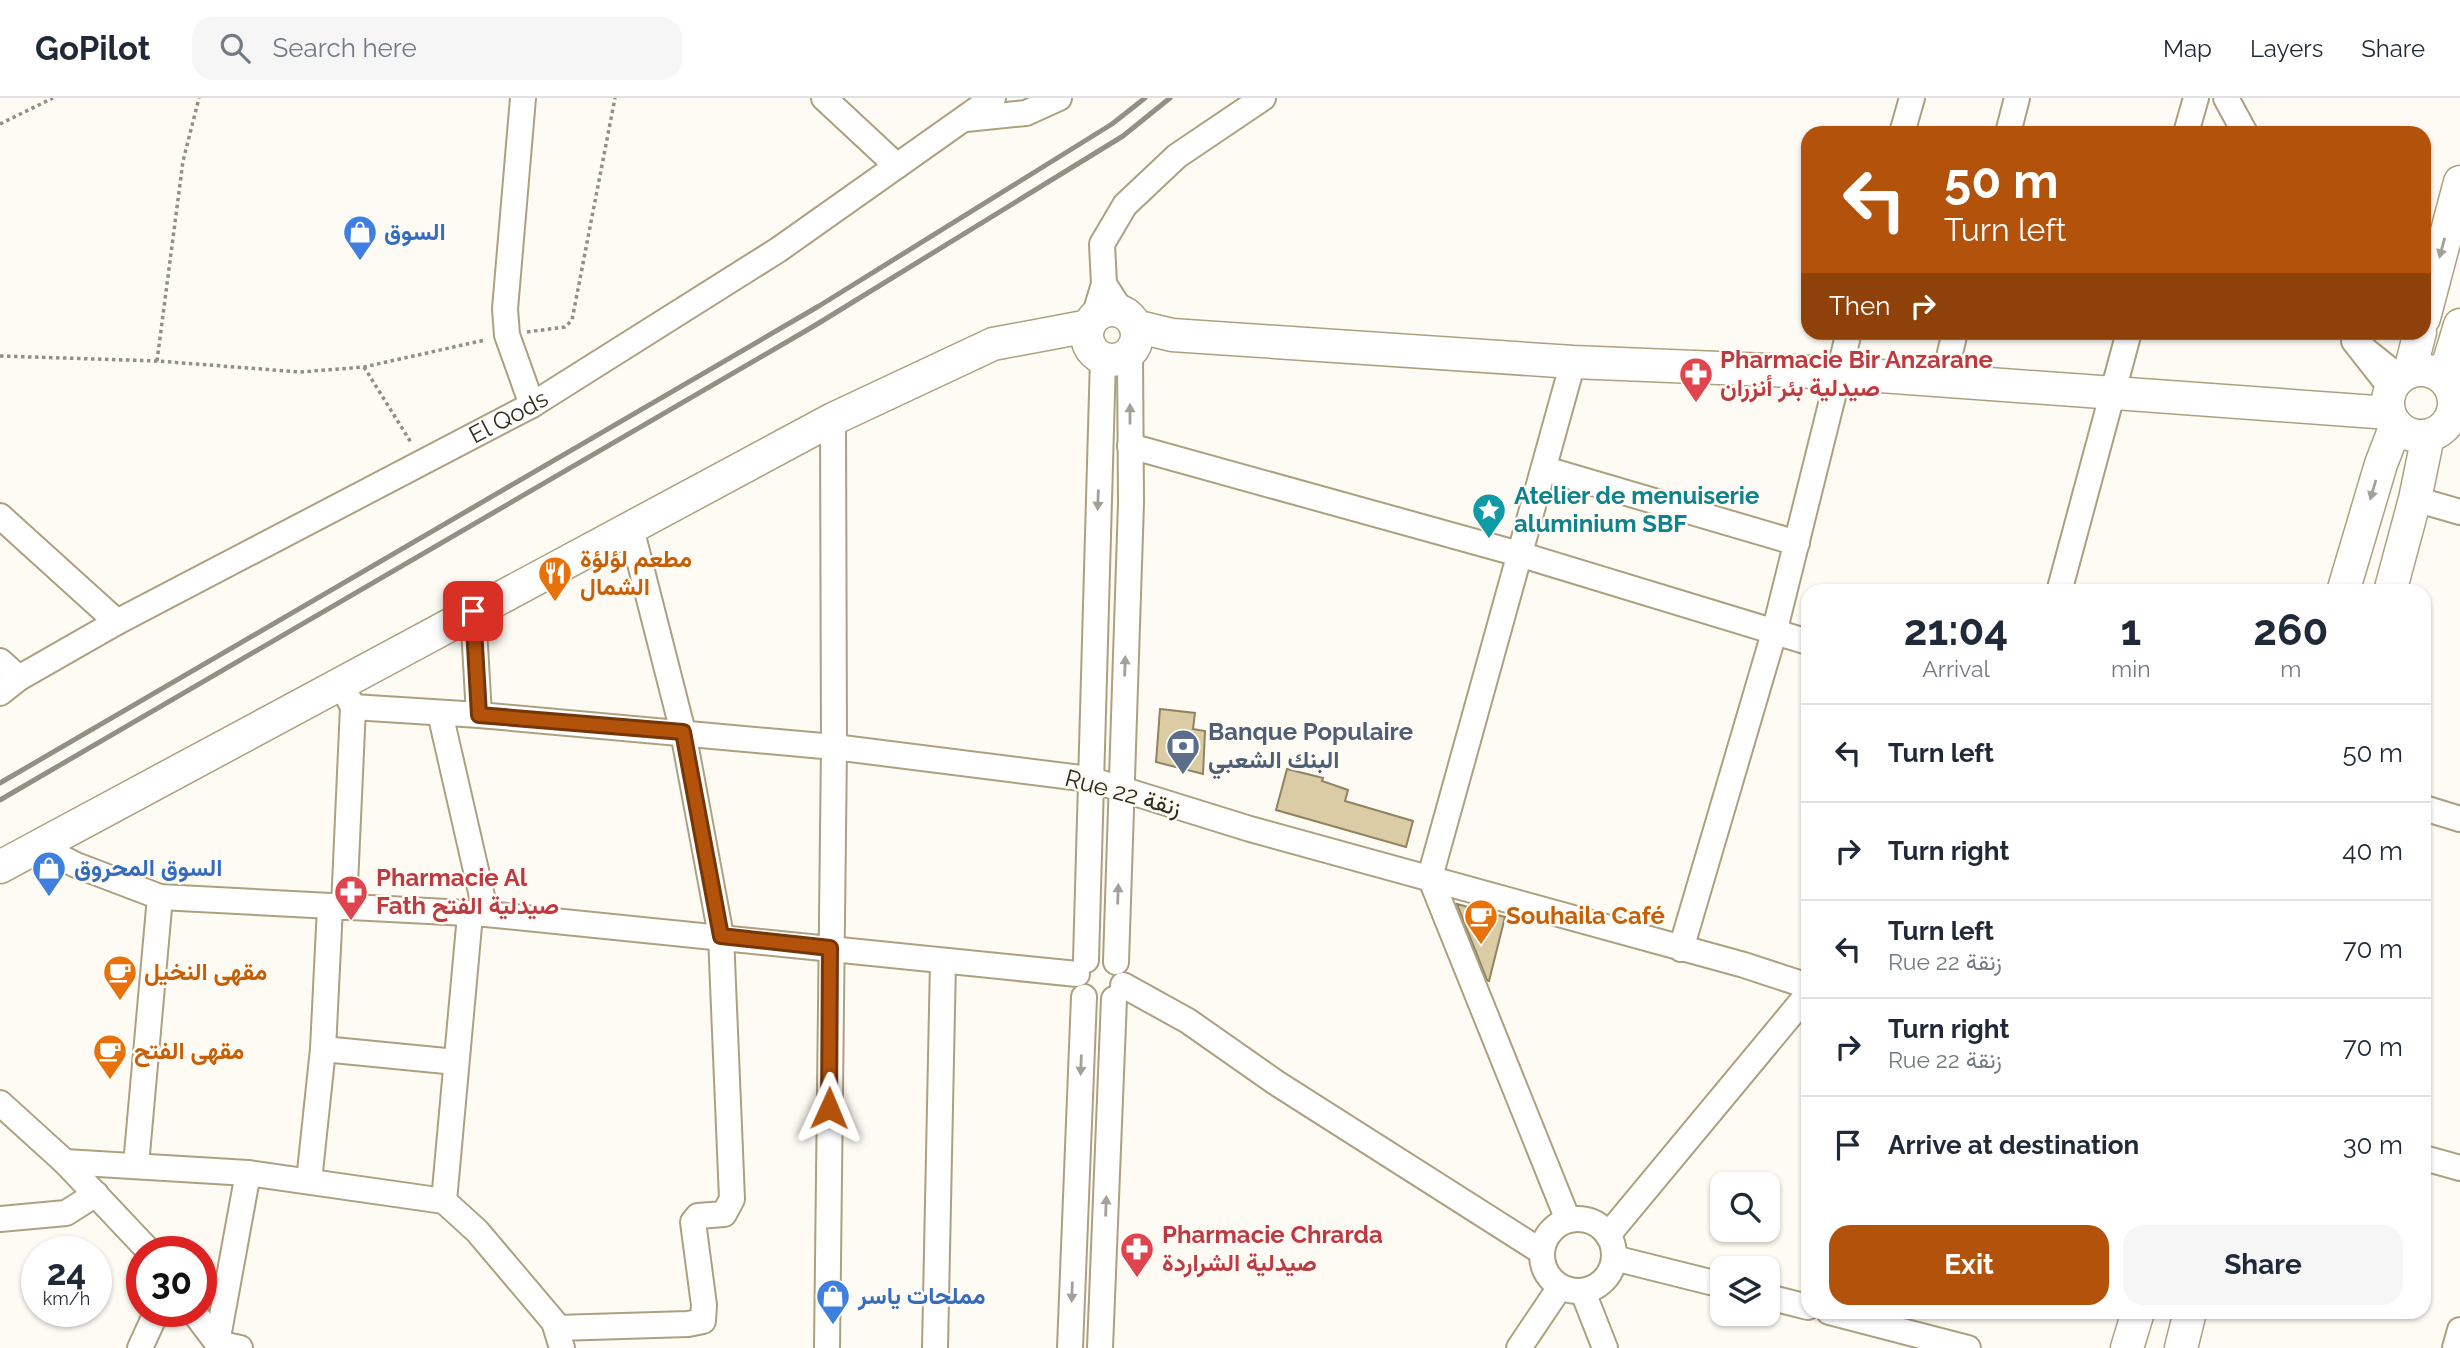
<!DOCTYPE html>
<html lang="en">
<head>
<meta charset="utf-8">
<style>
  body { margin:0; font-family:Raleway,Vazirmatn,sans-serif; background:#f6f6f7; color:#1f2937; height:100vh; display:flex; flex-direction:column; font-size:26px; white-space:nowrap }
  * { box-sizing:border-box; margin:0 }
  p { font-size:23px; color:#747a83 }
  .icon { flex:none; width:38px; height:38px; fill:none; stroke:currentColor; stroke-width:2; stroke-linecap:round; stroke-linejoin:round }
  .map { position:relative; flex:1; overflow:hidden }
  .drawer { position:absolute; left:1801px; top:486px; width:630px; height:735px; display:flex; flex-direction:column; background:#fff; border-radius:21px; box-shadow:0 2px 5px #0004 }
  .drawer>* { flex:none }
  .guide { position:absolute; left:1801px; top:28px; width:630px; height:214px; border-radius:21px; box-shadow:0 2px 5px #0004; background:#b2520b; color:#fff; overflow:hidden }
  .controls { position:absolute; left:1710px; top:1074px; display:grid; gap:14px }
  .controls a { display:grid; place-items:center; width:70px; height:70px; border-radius:14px; background:#fff; box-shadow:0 2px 5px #0004; font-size:35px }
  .speed { position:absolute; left:21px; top:1138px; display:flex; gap:14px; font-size:35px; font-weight:700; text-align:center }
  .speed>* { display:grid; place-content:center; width:91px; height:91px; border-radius:50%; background:#fff; box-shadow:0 2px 5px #0004; line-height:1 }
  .speed small { font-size:18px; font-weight:400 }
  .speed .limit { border:10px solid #d22; background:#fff; color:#111 }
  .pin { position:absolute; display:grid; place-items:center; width:60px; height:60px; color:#fff; margin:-30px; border-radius:14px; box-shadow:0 4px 10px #0006 }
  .me { position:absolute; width:77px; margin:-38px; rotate:1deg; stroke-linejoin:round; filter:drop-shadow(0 0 5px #0008) }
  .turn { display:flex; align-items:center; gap:24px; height:147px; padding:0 28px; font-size:32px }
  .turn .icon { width:91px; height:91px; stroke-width:2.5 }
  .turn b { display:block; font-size:49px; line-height:60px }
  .then { display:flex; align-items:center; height:66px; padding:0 28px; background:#0003; gap:14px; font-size:26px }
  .eta { display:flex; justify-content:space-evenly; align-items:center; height:119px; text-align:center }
  .eta b { font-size:42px; font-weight:700; line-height:49px }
  .action { display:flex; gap:14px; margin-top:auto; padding:14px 28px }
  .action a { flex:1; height:80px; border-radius:21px; background:#b2520b; color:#fff; font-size:28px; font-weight:700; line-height:80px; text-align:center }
  .action a+a { background:#f6f6f7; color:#1f2937 }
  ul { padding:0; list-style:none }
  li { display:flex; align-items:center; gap:21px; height:98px; padding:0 28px; border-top:2px solid #e0e1e3 }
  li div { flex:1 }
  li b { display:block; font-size:26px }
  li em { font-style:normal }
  header { display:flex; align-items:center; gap:42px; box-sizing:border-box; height:98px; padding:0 35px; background:#fff; border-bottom:2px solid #e0e1e3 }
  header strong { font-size:33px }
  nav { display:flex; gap:38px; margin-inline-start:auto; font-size:24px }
  .search { width:490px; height:63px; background:#f6f6f7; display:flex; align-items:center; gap:18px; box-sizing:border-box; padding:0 24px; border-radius:21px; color:#747a83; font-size:26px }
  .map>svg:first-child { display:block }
</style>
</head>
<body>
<header>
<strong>GoPilot</strong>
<div class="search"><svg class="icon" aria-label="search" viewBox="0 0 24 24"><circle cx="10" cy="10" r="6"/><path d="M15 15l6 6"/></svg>Search here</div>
<nav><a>Map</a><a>Layers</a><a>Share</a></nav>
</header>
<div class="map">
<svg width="2460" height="1250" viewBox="0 0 2460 1250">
  <rect width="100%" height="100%" fill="#fefbf4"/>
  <path fill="#dbcca5" stroke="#8f8362" stroke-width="2" d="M1160 611 1195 615 1193 631 1205 633 1203 676 1156 664Z
    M1287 671 1323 680 1322 683 1348 692 1345 703 1413 723 1406 749 1276 712Z
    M1457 806 1505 819 1489 883 1487 882Z"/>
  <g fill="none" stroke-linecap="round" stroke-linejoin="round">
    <g stroke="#ada07f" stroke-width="28">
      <g id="minor">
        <path d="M523 0 505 211 507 237 532 307"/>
        <path d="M824 0 897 68"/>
        <path d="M2226 0 2245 35"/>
        <path d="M966 21 1026 15 1059 0"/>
        <path d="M1902 35 1912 0"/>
        <path d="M2008 35 2017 0"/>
        <path d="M2186 35 2196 0"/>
        <path d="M1104 186 1102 146 1125 107 1177 58 1263 0"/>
        <path d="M1094 219 1104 186 1122 214"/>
        <path d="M1943 284 1955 234"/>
        <path d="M2391 290 2354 243 2399 279"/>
        <path d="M2453 294 2460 297"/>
        <path d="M2450 322H2460"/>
        <path d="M1130 348 1519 456 1808 544"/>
        <path d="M1545 371 1797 445"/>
        <path d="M2415 401 2460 414"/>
        <path d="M0 418 117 524"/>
        <path d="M2059 494 2129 234"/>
        <path d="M473 513 479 617 834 649 1089 681 1250 731 1744 867 1808 888"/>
        <path d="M0 563 19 580"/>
        <path d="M340 584 353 609 344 809"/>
        <path id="s1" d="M0 595 19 580 117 524 532 307 778 152 993 0"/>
        <path d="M353 609 479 617"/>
        <path d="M440 615 486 816"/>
        <path d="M2424 710 2460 721"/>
        <path d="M38 748 76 767 160 799 486 816 1077 876"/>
        <path d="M1681 851 1774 535 1849 234"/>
        <path d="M1086 862 1103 260"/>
        <path d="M1116 864 1131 405 1130 255"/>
        <path d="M1123 887 1188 923 1275 984 1542 1154"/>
        <path d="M323 951 456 964"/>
        <path d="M0 1005 65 1064 149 1153"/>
        <path d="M2424 1060 2460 1070"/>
        <path d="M65 1064 248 1075"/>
        <path d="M136 1067 160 799"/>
        <path d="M309 1083 323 951 330 809"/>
        <path d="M444 1103 470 817"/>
        <circle cx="1578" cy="1157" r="36"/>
        <path d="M0 1121 66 1115 96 1096"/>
        <path d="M1568 1122 1430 779 1573 264"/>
        <path d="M1608 1137 1808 896"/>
        <path d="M1614 1160 1722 1187"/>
        <path d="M1583 1194 1605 1250"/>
        <path d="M1768 1199 1808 1209"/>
        <path d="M193 1213 221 1250"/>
        <path d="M1829 1214 1968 1250"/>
        <path d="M557 1230 688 1226 703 1223 704 1207 693 1124 698 1118 724 1116 732 1101 721 838 683 634 631 430"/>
        <path d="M140 1250 157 1213"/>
        <path d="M240 1250 217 1245 248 1075 444 1103 477 1133 554 1224 562 1250"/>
        <path d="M827 1250 834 649 833 321"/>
        <path d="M935 1250 943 864"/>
        <path d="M1070 1250 1084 899"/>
        <path d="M1100 1250 1114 901"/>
        <path d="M1519 1250 1560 1189"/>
        <path d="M2455 1250 2460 1232"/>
      </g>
    </g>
    <g stroke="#ada07f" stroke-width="35">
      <path id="major" d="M1087 237a25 25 0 1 1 50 0a25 25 0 1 1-50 0Z
        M2424 220 2460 84
        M1135 228 1172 237 1573 264 1839 275 2389 315
        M2388 305a33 33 0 1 1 66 0a33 33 0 1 1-66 0Z
        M2410 273 2420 234
        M2444 280 2460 227
        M2343 494 2381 366 2396 327
        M2390 494 2415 401 2428 338
        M0 769 833 321 993 246 1089 228
        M2127 1250 2138 1214
        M2181 1250 2190 1214"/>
    </g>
    <path stroke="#938f84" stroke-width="3.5" stroke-dasharray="3.5 3.5" stroke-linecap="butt" d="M0 26 53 0
      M527 234 565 229 572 222 615 0
      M0 258 157 263 300 274 364 269 485 242
      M157 263 183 63 199 0
      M364 269 412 346"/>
    <use href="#minor" stroke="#fff" stroke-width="24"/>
    <use href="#major" stroke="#fff" stroke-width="32"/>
    <path stroke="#938f85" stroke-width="5" d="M0 685 819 208 1112 26 1145 0
      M0 702 814 228 1123 38 1170 0"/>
  </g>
  <defs><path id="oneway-solid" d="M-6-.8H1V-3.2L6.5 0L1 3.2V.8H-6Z" transform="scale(1.75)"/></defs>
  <g fill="#a2a099">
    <use href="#oneway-solid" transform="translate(2442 150) rotate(105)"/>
    <use href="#oneway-solid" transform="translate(1130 316) rotate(-90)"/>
    <use href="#oneway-solid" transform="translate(2373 392) rotate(106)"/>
    <use href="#oneway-solid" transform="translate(1098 402) rotate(92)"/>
    <use href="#oneway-solid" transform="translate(1125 568) rotate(-88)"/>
    <use href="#oneway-solid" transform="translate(1118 796) rotate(-88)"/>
    <use href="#oneway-solid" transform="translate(1081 967) rotate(92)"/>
    <use href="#oneway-solid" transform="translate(1106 1108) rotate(-88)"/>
    <use href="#oneway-solid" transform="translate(1072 1194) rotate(92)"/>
  </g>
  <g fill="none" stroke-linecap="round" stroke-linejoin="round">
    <g stroke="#743507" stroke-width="18">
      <path id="route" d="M473 513 479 617 683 634 721 838 830 850 829 1010"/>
    </g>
    <use href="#route" stroke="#b2520b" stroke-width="12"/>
  </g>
  <defs>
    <g id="shop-pin" transform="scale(1.75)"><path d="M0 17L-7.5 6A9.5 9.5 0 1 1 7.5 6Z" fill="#3f7fe0" stroke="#fefbf4"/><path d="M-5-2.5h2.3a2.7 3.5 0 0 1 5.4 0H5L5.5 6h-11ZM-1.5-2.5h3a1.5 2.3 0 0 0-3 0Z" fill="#fff"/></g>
    <g id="pharmacy-pin" transform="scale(1.75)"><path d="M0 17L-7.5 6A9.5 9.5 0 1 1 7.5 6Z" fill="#e0444e" stroke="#fefbf4"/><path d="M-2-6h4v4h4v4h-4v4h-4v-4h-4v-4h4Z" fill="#fff"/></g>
    <g id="sight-pin" transform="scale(1.75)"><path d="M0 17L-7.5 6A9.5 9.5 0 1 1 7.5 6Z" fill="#0f9aa8" stroke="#fefbf4"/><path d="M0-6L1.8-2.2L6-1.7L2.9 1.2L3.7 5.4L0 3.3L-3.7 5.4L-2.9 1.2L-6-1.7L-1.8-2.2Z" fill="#fff"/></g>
    <g id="restaurant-pin" transform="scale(1.75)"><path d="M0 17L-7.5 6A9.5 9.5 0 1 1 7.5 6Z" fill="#e8710a" stroke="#fefbf4"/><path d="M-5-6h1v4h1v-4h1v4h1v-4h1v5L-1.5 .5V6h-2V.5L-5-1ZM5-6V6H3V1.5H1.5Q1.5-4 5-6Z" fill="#fff"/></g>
    <g id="bank-pin" transform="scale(1.75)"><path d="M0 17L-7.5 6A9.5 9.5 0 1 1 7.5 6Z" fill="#5c6f8a" stroke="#fefbf4"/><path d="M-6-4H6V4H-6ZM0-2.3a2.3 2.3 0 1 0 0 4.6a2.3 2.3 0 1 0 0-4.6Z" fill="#fff"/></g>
    <g id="cafe-pin" transform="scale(1.75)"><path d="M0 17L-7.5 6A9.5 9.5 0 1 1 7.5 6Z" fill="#e8710a" stroke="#fefbf4"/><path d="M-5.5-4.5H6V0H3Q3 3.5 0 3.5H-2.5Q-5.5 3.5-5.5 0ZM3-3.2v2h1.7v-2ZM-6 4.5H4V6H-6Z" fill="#fff"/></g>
  </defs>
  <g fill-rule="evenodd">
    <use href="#shop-pin" x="360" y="134"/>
    <use href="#pharmacy-pin" x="1696" y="276"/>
    <use href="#sight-pin" x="1489" y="412"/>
    <use href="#restaurant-pin" x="555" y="475"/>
    <use href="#bank-pin" x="1183" y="648"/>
    <use href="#shop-pin" x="49" y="770"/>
    <use href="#pharmacy-pin" x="351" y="794"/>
    <use href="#cafe-pin" x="1481" y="818"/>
    <use href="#cafe-pin" x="120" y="874"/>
    <use href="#cafe-pin" x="110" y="953"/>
    <use href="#pharmacy-pin" x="1137" y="1151"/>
    <use href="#shop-pin" x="833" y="1198"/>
  </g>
  <g text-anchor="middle" stroke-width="5" stroke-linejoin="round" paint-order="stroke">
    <g font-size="24" font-weight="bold" fill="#366cbe" stroke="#fefbf4" text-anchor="start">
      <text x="384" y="142">السوق</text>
      <text x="74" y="778">السوق المحروق</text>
      <text x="858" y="1206">مملحات ياسر</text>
    </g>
    <g font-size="24" font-weight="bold" fill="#be3a42" stroke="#fefbf4" text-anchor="start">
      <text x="1720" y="270">Pharmacie Bir Anzarane<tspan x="1720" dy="28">صيدلية بئر أنزران</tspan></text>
      <text x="376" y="788">Pharmacie Al<tspan x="376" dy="28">Fath صيدلية الفتح</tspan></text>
      <text x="1162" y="1145">Pharmacie Chrarda<tspan x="1162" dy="28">صيدلية الشراردة</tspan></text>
    </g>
    <g font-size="24" fill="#302b1d" stroke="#fefbf4">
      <text dy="8" stroke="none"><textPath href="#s1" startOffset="579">El Qods</textPath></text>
      <text transform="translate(1123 695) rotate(15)" y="8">Rue 22 زنقة</text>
    </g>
    <g font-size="24" font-weight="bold" fill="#0d838f" stroke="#fefbf4" text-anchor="start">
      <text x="1514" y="406">Atelier de menuiserie<tspan x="1514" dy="28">aluminium SBF</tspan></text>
    </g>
    <g font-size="24" font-weight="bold" fill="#c56008" stroke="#fefbf4" text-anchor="start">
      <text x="580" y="469">مطعم لؤلؤة<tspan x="580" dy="28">الشمال</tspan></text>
      <text x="1506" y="826">Souhaila Café</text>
      <text x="144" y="882">مقهى النخيل</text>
      <text x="134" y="961">مقهى الفتح</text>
    </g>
    <g font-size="24" font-weight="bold" fill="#4e5e75" stroke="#fefbf4" text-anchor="start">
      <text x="1208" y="642">Banque Populaire<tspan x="1208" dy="28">البنك الشعبي</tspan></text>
    </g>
  </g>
</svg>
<div class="controls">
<a><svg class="icon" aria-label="search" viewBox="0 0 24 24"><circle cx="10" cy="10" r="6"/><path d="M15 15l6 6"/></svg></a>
<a><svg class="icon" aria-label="layers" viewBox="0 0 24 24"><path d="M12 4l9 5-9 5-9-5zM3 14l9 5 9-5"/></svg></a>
</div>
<div class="speed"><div>24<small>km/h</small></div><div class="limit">30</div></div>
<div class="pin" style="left:473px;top:513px;background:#d93025"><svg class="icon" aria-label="arrive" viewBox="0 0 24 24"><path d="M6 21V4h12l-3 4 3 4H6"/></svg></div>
<svg class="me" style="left:829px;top:1010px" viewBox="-20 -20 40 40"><path d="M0-17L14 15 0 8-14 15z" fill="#b2520b" stroke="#fff" stroke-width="4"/></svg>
<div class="guide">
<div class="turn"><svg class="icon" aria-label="left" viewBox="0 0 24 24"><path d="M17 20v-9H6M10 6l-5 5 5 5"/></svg><div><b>50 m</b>Turn left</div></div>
<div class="then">Then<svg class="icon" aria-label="right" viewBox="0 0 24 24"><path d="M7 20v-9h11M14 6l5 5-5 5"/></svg></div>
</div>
<section class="drawer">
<div class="eta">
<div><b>21:04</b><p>Arrival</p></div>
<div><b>1</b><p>min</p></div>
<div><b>260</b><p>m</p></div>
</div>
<ul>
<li><svg class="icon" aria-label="left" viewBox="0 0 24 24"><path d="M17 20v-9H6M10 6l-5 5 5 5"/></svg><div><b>Turn left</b></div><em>50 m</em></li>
<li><svg class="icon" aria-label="right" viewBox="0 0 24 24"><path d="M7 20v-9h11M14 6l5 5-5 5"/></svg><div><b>Turn right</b></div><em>40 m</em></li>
<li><svg class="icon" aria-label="left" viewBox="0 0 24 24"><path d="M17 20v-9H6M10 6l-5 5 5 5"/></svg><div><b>Turn left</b><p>Rue 22 زنقة</p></div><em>70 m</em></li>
<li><svg class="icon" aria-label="right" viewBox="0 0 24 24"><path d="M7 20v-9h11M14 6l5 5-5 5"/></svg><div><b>Turn right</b><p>Rue 22 زنقة</p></div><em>70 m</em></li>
<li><svg class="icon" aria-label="arrive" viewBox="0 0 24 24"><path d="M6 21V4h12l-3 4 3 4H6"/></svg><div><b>Arrive at destination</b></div><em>30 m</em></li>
</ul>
<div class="action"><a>Exit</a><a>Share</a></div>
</section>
</div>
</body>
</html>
